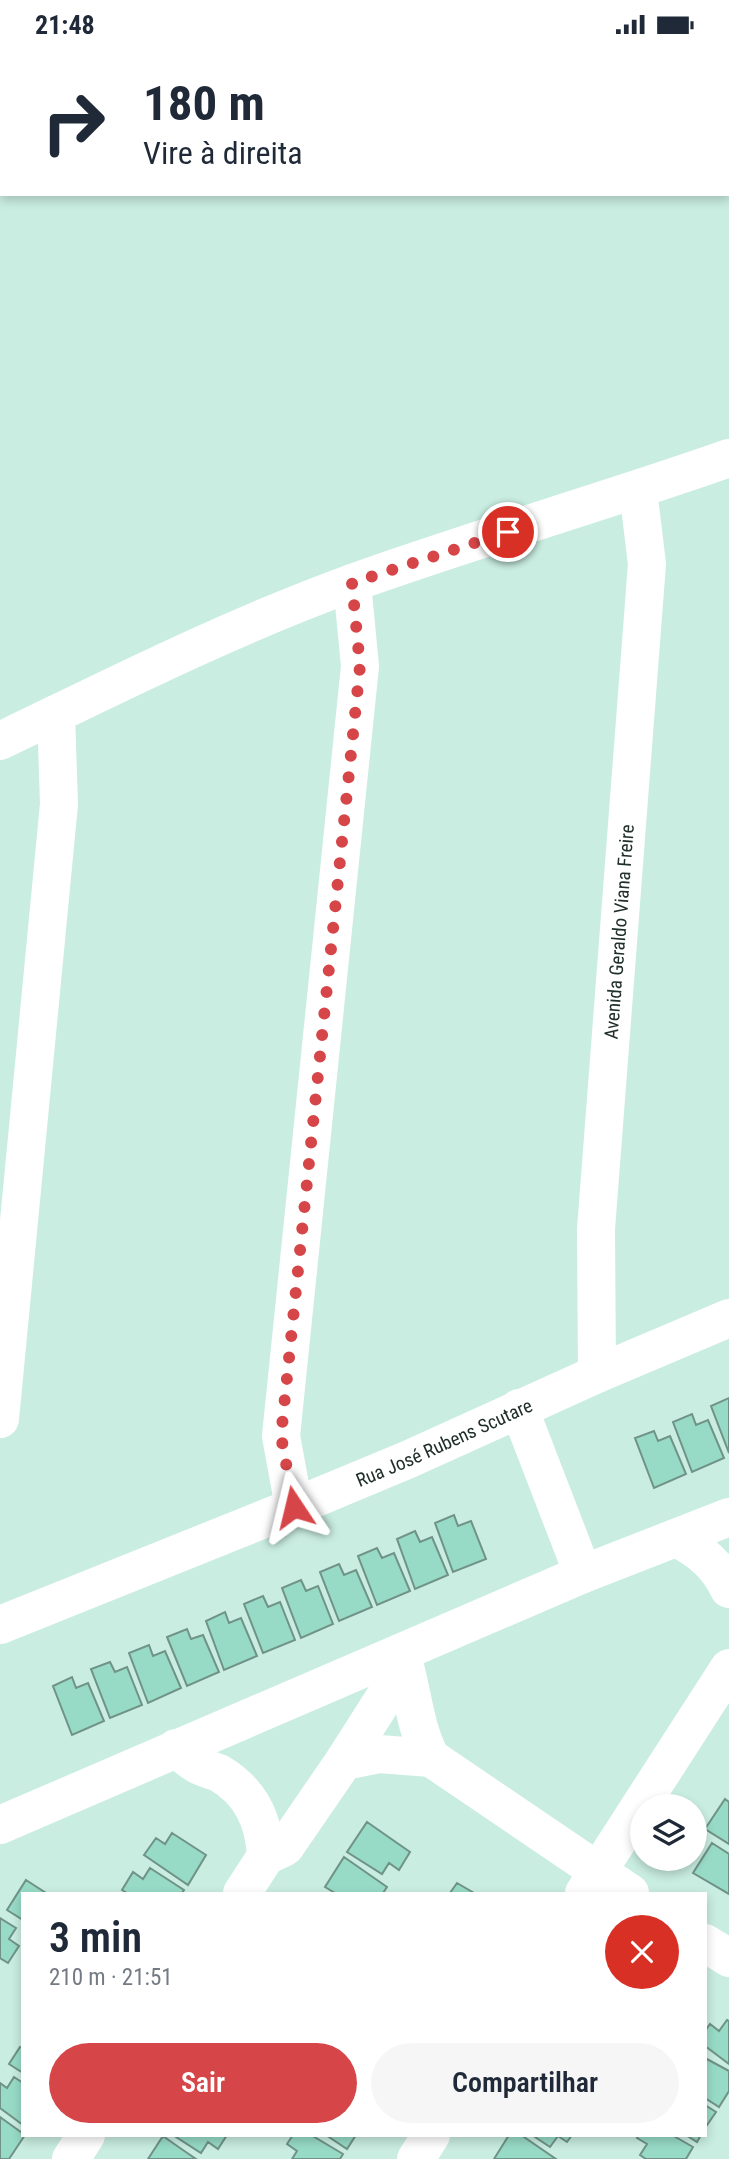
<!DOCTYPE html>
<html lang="pt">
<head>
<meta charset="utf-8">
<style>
  body { margin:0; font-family:"Roboto Condensed",sans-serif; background:#f6f6f7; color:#1f2937; height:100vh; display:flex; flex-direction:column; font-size:26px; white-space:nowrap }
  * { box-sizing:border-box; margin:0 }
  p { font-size:23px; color:#747a83 }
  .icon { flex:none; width:38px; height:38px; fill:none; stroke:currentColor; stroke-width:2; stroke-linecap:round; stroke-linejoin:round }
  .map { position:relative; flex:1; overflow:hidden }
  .panel { position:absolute; left:21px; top:1843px; width:686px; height:245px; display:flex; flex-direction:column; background:#fff; border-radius:0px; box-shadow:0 4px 10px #0003 }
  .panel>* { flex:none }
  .hud { position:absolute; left:0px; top:0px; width:730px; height:147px; box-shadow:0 4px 10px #0003; background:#fff; color:#1f2937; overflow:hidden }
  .fabs { position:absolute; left:630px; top:1745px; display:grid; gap:14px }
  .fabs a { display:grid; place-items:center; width:77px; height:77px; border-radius:50%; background:#fff; box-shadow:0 4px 10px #0003; font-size:35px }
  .pin { position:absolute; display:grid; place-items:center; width:60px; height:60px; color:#fff; margin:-30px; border:4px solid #fff; border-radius:50%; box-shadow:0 2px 7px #0007 }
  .me { position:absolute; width:77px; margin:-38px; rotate:350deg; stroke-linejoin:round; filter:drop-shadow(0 0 5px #0008) }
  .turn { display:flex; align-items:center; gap:24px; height:147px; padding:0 28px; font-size:32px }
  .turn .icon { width:91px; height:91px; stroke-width:2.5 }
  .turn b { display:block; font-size:49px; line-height:60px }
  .round { display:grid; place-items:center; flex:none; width:74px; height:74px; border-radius:37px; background:#f6f6f7 }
  .summary { display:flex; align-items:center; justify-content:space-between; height:119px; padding:0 28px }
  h1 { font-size:42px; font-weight:600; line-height:52px }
  .primary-button { display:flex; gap:14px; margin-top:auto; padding:14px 28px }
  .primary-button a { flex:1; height:80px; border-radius:42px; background:#d64649; color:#fff; font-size:28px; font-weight:600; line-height:80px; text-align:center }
  .primary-button a+a { background:#f6f6f7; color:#1f2937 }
  .status { display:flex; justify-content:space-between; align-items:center; height:49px; padding:0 35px; background:#fff; direction:ltr }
  .status svg { height:19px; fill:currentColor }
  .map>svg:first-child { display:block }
</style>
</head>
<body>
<div class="status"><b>21:48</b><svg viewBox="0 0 49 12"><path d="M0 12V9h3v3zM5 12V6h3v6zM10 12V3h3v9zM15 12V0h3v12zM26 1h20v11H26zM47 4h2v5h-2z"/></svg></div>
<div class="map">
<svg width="729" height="2110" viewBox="0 0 729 2110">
  <rect width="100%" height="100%" fill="#c9ede1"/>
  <path fill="#97dbc6" stroke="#709287" stroke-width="2" d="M729 1349V1404L711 1357Z
    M692 1365 696 1376 708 1371 724 1409 692 1423 673 1373Z
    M654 1382 658 1392 670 1387 686 1425 654 1439 635 1389Z
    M454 1466 458 1477 471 1472 486 1510 453 1523 435 1474Z
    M415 1482 420 1493 432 1488 448 1526 415 1540 397 1490Z
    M377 1499 382 1509 394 1504 410 1542 377 1556 358 1507Z
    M339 1515 344 1526 356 1521 372 1558 339 1572 320 1523Z
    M301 1531 306 1542 318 1537 333 1575 301 1589 282 1539Z
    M263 1547 268 1558 280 1553 295 1591 263 1604 244 1555Z
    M225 1563 229 1574 241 1569 257 1607 224 1621 206 1572Z
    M187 1580 191 1590 203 1586 219 1623 187 1637 167 1588Z
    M149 1596 153 1607 165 1602 181 1639 148 1654 129 1604Z
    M110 1613 115 1623 127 1618 142 1656 110 1669 91 1620Z
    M72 1628 76 1639 88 1634 104 1672 72 1686 53 1637Z
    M725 1750 729 1753V1795L705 1780Z
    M367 1773 410 1803 399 1821 389 1814 382 1825 347 1803Z
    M172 1784 206 1806 188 1836 144 1806 156 1789 165 1795Z
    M712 1794 729 1805V1845L693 1824Z
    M344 1808 387 1838 383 1844H335L325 1838Z
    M150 1819 184 1841 182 1844H127L122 1841 133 1823 143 1830Z
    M26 1831 46 1844H23V1871L7 1861Z
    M457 1834 474 1844H450Z
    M0 1869 16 1879 9 1890 19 1897 8 1914 0 1909Z
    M727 1971 729 1972V2015L705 1997V1982L710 1975 719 1982Z
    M20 1998 23 1999V2024L9 2015Z
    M705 2009 729 2022V2042L719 2058 705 2049Z
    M14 2028 23 2034V2076L0 2059V2034L7 2039Z
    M705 2056 716 2063 705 2079Z
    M0 2068 25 2086 9 2110H0Z
    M173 2086H227L218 2100 208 2093 201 2104Z
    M293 2086H311L343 2105 340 2110H292L297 2102 287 2095Z
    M326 2086H356L347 2100Z
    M509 2086H521L556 2110H494Z
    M532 2086H572L567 2093 558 2087 550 2098Z
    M639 2086H672L693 2098 686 2110H646L640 2106 647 2095 637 2089Z
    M686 2086H701L697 2093Z
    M163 2087 180 2099 196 2110H148Z"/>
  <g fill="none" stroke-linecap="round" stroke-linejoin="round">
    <g stroke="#fff" stroke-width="38">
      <path d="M4 2 8 0"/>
      <path d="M0 692C116 636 231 578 352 534 477 489 604 453 729 409"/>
      <path id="s1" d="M597 1325 596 1180 647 515 638 441"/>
      <path d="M519 1359 583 1525"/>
      <path d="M0 1370 59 755 56 665"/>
      <path d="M294 1458 281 1387 360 617 352 534"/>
      <path d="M676 1489C700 1501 718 1516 729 1540"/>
      <path id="s2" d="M0 1576 294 1458 407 1411 597 1325 729 1269"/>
      <path d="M401 1604C413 1639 413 1675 431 1709L630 1844"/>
      <path d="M176 1699C183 1705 190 1712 198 1716 205 1720 212 1721 219 1724 251 1743 264 1771 266 1807"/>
      <path d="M344 1712 379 1705 431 1709"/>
      <path d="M0 1776 583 1525 729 1468"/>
      <path d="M242 1844 266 1807 285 1798 344 1712 393 1635 401 1604"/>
      <path d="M584 1844 729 1619"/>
      <path d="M705 1894 729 1909"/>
      <path d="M71 2110 86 2086"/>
      <path d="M416 2110 431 2086"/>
    </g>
  </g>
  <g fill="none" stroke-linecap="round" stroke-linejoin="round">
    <path stroke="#d64649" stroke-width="12" stroke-dasharray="0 21.6" d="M294 1458 281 1387 360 617 352 534 508 483"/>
  </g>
  <g text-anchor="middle" stroke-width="5" stroke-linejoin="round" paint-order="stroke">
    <g font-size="19" fill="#212f2b" stroke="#fff">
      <text dy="7" stroke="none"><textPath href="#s1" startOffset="443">Avenida Geraldo Viana Freire</textPath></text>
      <text dy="7" stroke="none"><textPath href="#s2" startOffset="480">Rua José Rubens Scutare</textPath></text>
    </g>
  </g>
</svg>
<div class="fabs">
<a><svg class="icon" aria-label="layers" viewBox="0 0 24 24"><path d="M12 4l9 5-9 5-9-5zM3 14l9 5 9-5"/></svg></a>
</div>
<div class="pin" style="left:508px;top:483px;background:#d93025"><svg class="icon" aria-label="arrive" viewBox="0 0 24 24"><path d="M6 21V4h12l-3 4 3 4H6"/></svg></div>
<svg class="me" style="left:294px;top:1458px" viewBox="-20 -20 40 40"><path d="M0-17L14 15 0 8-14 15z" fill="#d64649" stroke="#fff" stroke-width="4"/></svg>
<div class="hud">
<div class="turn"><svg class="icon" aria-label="right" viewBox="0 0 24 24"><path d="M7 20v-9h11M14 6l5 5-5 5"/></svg><div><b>180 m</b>Vire à direita</div></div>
</div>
<section class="panel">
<div class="summary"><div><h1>3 min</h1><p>210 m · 21:51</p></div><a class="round" style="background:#d93025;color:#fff"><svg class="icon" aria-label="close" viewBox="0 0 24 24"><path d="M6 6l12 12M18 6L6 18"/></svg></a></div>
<div class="primary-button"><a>Sair</a><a>Compartilhar</a></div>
</section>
</div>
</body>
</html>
